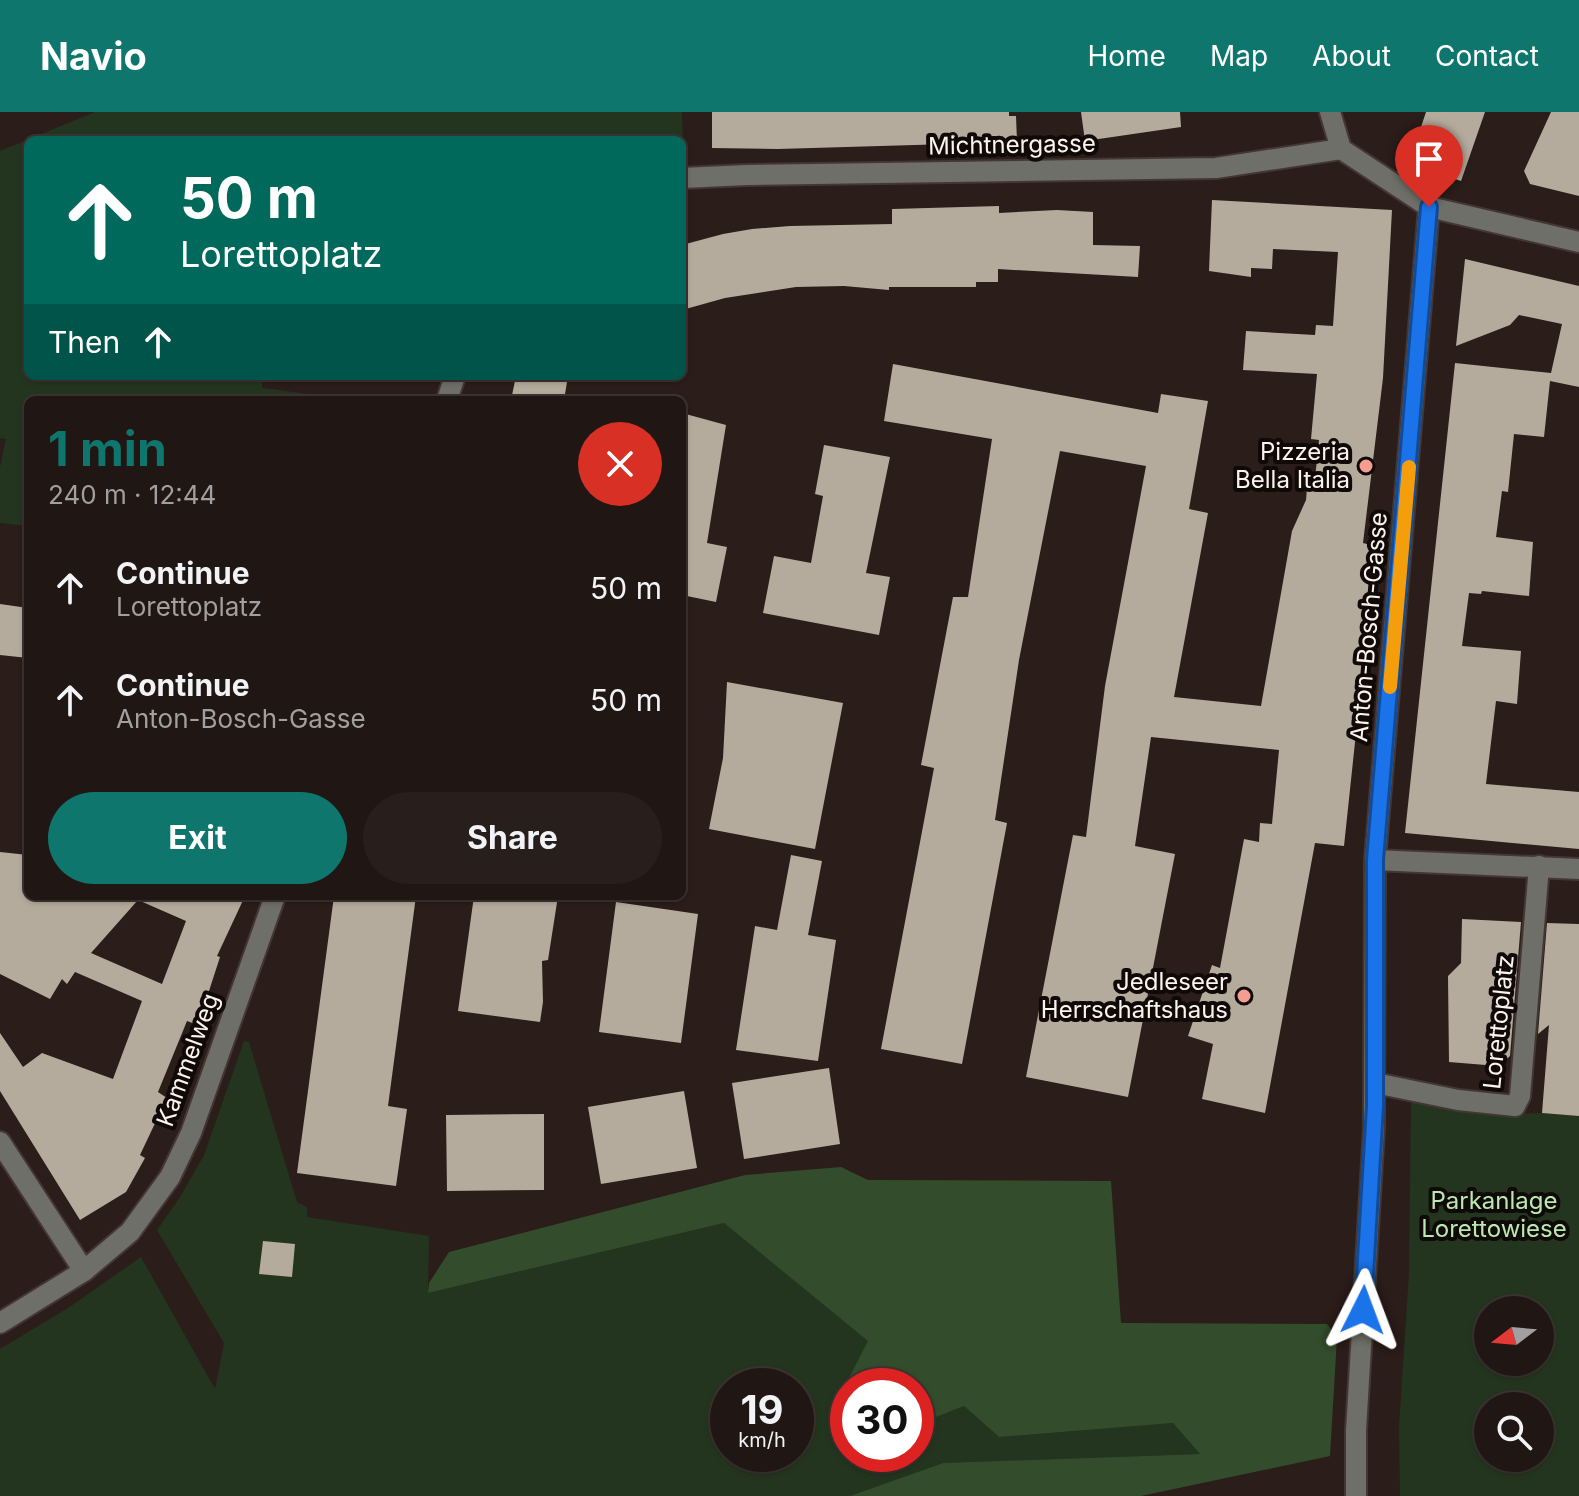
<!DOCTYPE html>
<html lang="en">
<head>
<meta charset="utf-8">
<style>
  body { margin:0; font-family:Inter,sans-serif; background:#281f1c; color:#f1f3f6; height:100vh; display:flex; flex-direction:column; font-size:30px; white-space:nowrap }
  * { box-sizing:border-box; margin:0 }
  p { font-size:26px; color:#a29fa0 }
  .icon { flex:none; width:44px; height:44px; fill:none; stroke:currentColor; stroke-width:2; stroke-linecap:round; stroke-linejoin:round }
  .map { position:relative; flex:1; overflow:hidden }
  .sheet { position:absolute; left:24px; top:284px; width:662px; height:504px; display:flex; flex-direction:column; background:#201613; border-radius:12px; box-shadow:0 2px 6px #0004,0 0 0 2px #3d3533 }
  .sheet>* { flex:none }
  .banner { position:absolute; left:24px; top:24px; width:662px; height:244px; border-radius:12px; box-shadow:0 2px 6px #0004,0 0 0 2px #3d3533; background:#00695c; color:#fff; overflow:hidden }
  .needle { width:52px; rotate:254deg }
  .controls { position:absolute; left:1474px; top:1184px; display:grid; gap:16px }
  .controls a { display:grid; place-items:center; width:80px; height:80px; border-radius:50%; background:#201613; box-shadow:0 2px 6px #0004,0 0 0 2px #3d3533; font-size:40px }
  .speed { position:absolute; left:710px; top:1256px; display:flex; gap:16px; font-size:40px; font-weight:700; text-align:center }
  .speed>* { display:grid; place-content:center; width:104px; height:104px; border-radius:50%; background:#201613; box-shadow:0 2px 6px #0004,0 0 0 2px #3d3533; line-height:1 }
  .speed small { font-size:20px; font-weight:400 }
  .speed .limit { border:12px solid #d22; background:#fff; color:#111 }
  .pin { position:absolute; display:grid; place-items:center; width:68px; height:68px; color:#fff; margin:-82px -34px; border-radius:50% 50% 50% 0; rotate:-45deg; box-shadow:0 0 8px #0007 }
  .pin .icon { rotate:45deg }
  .me { position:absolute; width:88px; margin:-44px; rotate:3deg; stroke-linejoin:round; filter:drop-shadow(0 0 6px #0008) }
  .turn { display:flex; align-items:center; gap:28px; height:168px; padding:0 24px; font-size:36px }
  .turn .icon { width:104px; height:104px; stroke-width:2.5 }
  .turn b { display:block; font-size:56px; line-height:68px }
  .then { display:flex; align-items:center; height:76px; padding:0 24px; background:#0003; gap:16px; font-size:30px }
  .round { display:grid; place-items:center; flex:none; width:84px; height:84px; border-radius:42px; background:#281f1c }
  .head { display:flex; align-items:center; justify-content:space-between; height:136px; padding:0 24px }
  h1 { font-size:48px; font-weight:700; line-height:60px; color:#0f766e }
  .primary-button { display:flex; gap:16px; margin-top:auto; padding:16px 24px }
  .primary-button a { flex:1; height:92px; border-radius:48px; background:#0f766e; color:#fff; font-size:32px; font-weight:700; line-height:92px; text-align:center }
  .primary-button a+a { background:#281f1c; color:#f1f3f6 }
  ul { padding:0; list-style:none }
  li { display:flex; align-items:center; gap:24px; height:112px; padding:0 24px }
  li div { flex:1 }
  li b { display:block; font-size:30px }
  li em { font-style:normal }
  header { display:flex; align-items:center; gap:48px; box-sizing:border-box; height:112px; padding:0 40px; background:#0f766e; color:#fff }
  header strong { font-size:38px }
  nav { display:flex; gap:44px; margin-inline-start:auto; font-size:28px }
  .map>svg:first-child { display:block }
</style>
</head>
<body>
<header>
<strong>Navio</strong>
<nav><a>Home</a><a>Map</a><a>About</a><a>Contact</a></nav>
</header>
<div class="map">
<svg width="1579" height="1384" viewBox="0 0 1579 1384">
  <rect width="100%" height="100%" fill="#2b1d19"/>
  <path fill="#24351f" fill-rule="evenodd" d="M95 0H682L683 40 682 28H28V264H262V276L355 288H28V414L0 411V355L6 327 0 326V39Z
    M244 929 249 930 297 1090 307 1095V1105L429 1124 428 1181 724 1111 869 1229 831 1301 848 1342H916V1313L964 1294 999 1325 1173 1311 1200 1342 943 1351 850 1384H0V1237L68 1196 141 1145 215 1277 224 1231 157 1118 180 1085 204 1043ZM728 1274H796V1342H728Z
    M1411 990 1506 1002 1542 1001 1579 1004V1384H1400L1399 1315 1409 1161ZM1488 1198H1540V1250H1488ZM1488 1294H1540V1346H1488Z"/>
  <path fill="#334d2c" d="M841 1055 868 1068 1111 1069 1121 1211 1327 1212 1337 1225 1330 1344 1141 1384H850L943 1351 1200 1342 1173 1311 999 1325 964 1294 916 1313V1274H848L847 1340 831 1301 868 1229 724 1111 428 1181 429 1171 449 1140 745 1063Z"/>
  <path fill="#b5ab9d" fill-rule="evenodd" d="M712 0H1009V4H1016L1017 30 778 37 712 36Z
    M1081 0H1180L1181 15 1085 29Z
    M1426 0H1485L1461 69 1409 51Z
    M1551 0H1579V84L1530 72 1524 59Z
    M1212 88 1392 98 1383 266 1363 431 1375 434 1365 507 1361 602H1358L1344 734 1315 731 1265 1001 1202 987 1213 932 1188 924 1212 853 1220 856 1244 727 1259 730 1260 711 1272 712 1279 638 1151 625 1135 734 1175 742 1128 985 1026 965 1073 723 1086 725 1105 574 1146 354 1060 339 1019 548 995 708 1007 711 962 952 881 937 934 656 921 653 953 485H968L992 327 884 309 893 252 1158 301 1161 282 1208 289 1189 397 1208 401 1174 585 1261 594 1292 419 1306 388 1307 376H1314L1319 328 1311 327 1317 262 1243 258 1246 219 1315 223 1316 213 1333 214 1338 140 1273 137 1272 157 1251 156V165L1209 159Z
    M999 94V101L1057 98 1093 100V133L1140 134 1138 165 998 157V170H976V175H889V178L844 174 796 175 725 186 682 198V133L723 122 752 117 790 114 892 112V97Z
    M1465 147 1579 174V275L1550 269 1544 325 1514 322 1508 380 1502 379 1496 425 1533 430 1529 484 1482 479 1481 482 1469 481 1462 534 1521 539 1517 592 1496 589 1486 672 1579 680V737L1405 721 1455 251 1551 261 1562 212 1519 203 1510 213 1456 234Z
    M516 264H568L564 288H511Z
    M682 301 726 313 707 431 727 435 716 490 682 483Z
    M824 333 890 345 866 461 890 465 879 523 763 501 774 444 811 451 823 384 815 382Z
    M0 492 28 496V546L0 543Z
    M727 570 843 591 815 737 709 717 723 646Z
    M0 740 28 743V784H245L217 844 220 845 198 913 187 909 158 980 167 986 140 1043 145 1046 126 1080 80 1108 0 979V921L23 955 42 941 113 967 142 889 75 860 67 872 62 867 50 887 0 862ZM138 788 186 809 162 872 91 841Z
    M791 743 822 749 808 823 836 828 818 949 736 938 755 814 777 818Z
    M334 784H416L388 994 407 997 396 1074 297 1061Z
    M474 784H558L548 848 542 849 543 890 540 910 458 899Z
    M616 790 698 802 681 931 599 920Z
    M1462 807 1521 810 1510 944 1498 954 1449 950 1448 864 1461 851Z
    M1547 811 1579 812V1004L1542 1001 1549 913 1538 922Z
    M829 956 840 1032 744 1047 732 971Z
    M684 979 697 1056 601 1072 588 995Z
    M544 1002V1078L447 1079 446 1003Z
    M263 1129 295 1132 292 1165 259 1162Z"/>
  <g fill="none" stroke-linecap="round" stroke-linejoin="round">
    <g stroke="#443733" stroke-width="24">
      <path id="minor" d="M1330 0 1341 37 1429 95 1579 130
        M682 66 747 63 1216 56 1341 37
        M447 288 455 264
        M1375 748 1579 757
        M1375 971 1458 988 1515 994 1520 984 1539 754
        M0 1030 84 1159
        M0 1211 84 1159 130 1120 170 1065 191 1021 275 784
        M1356 1384V1319L1374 1016 1375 748 1429 95"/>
    </g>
    <use href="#minor" stroke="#6e6f68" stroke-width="20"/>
  </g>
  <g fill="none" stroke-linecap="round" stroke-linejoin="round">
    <g stroke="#114b97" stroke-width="20">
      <path id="route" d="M1363 1198 1375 994V748L1429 95"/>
    </g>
    <use href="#route" stroke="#1a73e8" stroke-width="14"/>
    <path stroke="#f59e0b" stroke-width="14" d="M1390 575 1409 355"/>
  </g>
  <g fill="#f59c93" stroke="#0f0907" stroke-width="3">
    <circle cx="1366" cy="354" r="8"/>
    <circle cx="1244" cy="884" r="8"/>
  </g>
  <g text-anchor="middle" stroke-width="8" stroke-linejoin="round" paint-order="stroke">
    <g font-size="24" fill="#fcf3ef" stroke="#0f0907">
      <text transform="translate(1012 33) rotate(-1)" y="8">Michtnergasse</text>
      <text transform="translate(1369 515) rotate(-85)" y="8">Anton-Bosch-Gasse</text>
      <text transform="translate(1499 910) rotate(-84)" y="8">Lorettoplatz</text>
      <text transform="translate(188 948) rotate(-70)" y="8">Kammelweg</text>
    </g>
    <g font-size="24" fill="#fcf3ef" stroke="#0f0907" text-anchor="end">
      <text x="1350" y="348">Pizzeria<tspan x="1350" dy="28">Bella Italia</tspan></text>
      <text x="1228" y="878">Jedleseer<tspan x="1228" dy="28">Herrschaftshaus</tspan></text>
    </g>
    <g font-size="24" fill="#bae9ae" stroke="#0f0907">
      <text x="1494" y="1097">Parkanlage<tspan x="1494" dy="28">Lorettowiese</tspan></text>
    </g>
  </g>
</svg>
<div class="controls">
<a><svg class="needle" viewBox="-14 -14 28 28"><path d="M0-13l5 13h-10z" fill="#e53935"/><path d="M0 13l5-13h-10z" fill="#a29fa0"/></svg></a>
<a><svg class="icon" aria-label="search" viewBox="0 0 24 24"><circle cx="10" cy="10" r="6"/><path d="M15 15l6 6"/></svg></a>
</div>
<div class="speed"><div>19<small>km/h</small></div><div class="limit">30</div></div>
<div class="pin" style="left:1429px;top:95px;background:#d93025"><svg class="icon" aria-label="arrive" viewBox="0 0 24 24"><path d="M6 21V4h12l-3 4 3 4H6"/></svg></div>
<svg class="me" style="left:1363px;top:1198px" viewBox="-20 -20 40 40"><path d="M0-17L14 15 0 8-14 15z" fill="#1a73e8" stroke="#fff" stroke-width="4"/></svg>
<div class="banner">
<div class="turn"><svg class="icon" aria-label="ahead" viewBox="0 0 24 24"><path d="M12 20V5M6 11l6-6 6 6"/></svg><div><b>50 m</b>Lorettoplatz</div></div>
<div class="then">Then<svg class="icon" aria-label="ahead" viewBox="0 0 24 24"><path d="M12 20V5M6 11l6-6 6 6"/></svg></div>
</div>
<section class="sheet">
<div class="head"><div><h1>1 min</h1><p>240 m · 12:44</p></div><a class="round" style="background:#d93025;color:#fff"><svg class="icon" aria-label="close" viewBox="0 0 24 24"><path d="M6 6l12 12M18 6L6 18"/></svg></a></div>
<ul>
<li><svg class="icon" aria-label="ahead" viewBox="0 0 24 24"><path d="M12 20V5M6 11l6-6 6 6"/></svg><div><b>Continue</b><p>Lorettoplatz</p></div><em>50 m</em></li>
<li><svg class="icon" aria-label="ahead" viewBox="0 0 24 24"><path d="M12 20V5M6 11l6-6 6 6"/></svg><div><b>Continue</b><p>Anton-Bosch-Gasse</p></div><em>50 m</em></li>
</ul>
<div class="primary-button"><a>Exit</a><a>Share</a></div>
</section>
</div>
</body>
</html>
